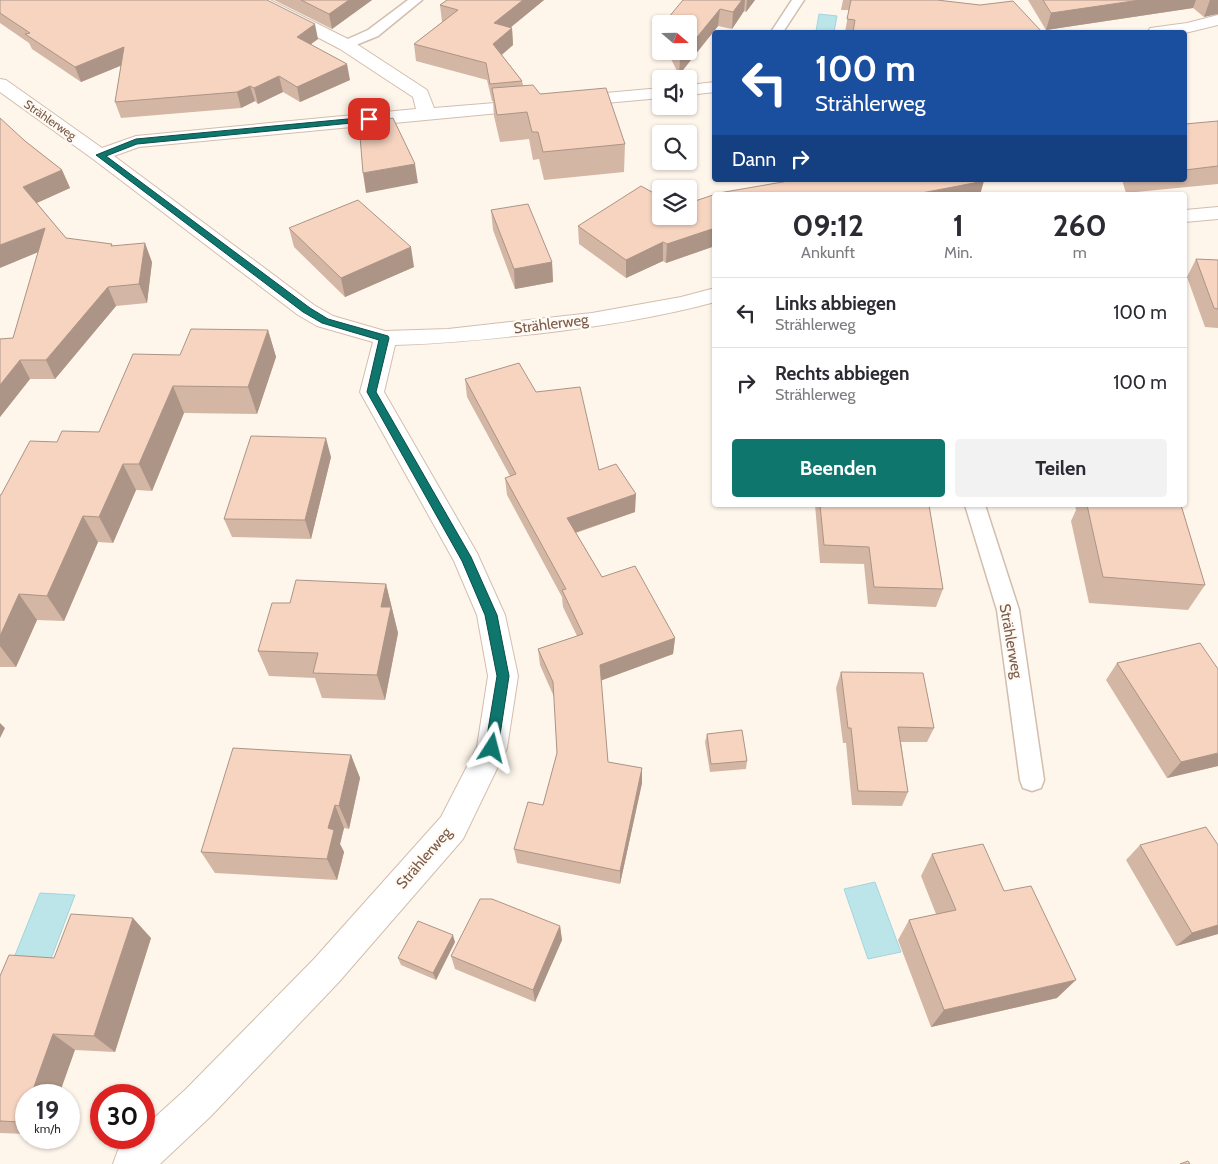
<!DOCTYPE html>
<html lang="de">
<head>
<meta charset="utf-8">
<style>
  body { margin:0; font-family:Cabin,sans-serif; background:#f2f2f3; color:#2b2b33; height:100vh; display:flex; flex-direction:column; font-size:19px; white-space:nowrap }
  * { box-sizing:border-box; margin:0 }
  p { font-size:16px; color:#7c7c81 }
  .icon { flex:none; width:28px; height:28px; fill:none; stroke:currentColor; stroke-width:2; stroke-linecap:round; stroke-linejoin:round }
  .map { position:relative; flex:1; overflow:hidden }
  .side { position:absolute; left:712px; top:192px; width:475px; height:315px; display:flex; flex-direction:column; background:#fff; border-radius:5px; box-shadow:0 1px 4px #0004 }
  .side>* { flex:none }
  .hud { position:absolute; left:712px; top:30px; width:475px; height:152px; border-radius:5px; box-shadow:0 1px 4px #0004; background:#1a4fa0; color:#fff; overflow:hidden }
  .needle { width:32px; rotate:110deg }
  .buttons { position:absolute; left:652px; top:15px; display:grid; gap:10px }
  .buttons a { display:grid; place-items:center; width:45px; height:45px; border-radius:5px; background:#fff; box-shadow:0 1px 4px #0004; font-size:25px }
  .speed { position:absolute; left:15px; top:1084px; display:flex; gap:10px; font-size:25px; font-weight:700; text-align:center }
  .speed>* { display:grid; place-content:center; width:65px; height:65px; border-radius:50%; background:#fff; box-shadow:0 1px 4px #0004; line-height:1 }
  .speed small { font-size:12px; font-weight:400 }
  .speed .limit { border:8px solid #d22; background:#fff; color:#111 }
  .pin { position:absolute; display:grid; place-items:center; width:42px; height:42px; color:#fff; margin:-21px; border-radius:10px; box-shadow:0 2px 8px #0006 }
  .me { position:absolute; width:55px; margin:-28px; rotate:9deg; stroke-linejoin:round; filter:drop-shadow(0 0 4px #0008) }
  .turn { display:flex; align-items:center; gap:18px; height:105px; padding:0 20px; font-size:22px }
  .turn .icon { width:65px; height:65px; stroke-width:2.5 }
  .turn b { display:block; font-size:35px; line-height:42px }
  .then { display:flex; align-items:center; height:48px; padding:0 20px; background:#0003; gap:10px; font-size:19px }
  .eta { display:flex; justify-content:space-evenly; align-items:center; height:85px; text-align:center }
  .eta b { font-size:30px; font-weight:800; line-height:35px }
  .primary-button { display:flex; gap:10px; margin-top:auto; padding:10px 20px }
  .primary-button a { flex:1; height:58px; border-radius:5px; background:#0f766e; color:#fff; font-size:20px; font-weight:800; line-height:58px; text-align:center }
  .primary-button a+a { background:#f2f2f3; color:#2b2b33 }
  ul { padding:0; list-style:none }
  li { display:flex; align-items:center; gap:15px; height:70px; padding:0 20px; border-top:1px solid #e1e1e2 }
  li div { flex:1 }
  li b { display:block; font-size:19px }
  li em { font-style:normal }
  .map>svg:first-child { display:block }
</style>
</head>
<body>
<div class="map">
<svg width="1218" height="1164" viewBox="0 0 1218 1164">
  <rect width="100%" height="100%" fill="#fef6eb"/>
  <path fill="#bce5ea" stroke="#a2d5dd" d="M819 14 837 16 834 32 816 31Z
    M875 882 901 952 868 959 844 889Z
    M40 893 75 895 46 972 9 970Z"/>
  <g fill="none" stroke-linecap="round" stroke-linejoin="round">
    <g stroke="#d3bdae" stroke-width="3">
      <path id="lane" d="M408 0H422L378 36 346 49 339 45 341 42 368 30Z
        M792 0H804L783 32H771Z
        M965 505H985L1019 610 1044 780 1041 788 1032 791 1023 788 1020 780 997 610Z"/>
    </g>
    <g stroke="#d3bdae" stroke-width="2">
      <path id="street" d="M250 0H270L352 41 427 90 434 108 532 100 538 101 541 105 538 109 532 110 139 147 114 156 314 305 333 316 385 331 448 329 592 313 681 297 715 288V302C656 318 596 327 535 334 488 339 442 344 395 345L384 392 477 553 505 615 518 676 507 748 463 839 338 983 211 1116 160 1164H113L118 1150 132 1138H144V1127L185 1090 314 959 441 817 477 747 488 676 477 615 454 561 360 392 373 342 317 326 298 315 93 159 0 92V79L6 80 102 148 136 136 416 109 413 97 340 49 252 3Z
        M1218 15V25L1185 33 1148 32 1150 28 1187 23Z
        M715 82V92L689 95V85Z
        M661 88V98L572 106 566 105 563 101 566 97 572 96Z
        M1218 207V219L1185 222V210Z"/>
    </g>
    <use href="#lane" fill="#fff" fill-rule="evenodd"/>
    <use href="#street" fill="#fff" fill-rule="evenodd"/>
  </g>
  <path fill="#d4b6a5" d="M0 0 318 39 311 44 350 80 300 102 283 92 258 104 255 101 241 108 121 118 115 102 121 65 81 82 32 49 29 43 0 23Z
    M274 0H372L332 29Z
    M447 0H544L510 28H512L513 45 502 55 522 81 523 85 540 94 625 144 624 172 544 180 539 159 533 160 529 139 500 142 494 116 493 101H492L487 80 416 61 414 44 442 22 440 5Z
    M683 0H755L746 12 744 11 732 29 718 26 679 75 667 51H689Z
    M843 0H937L1042 32H845L849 10H841Z
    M1028 0H1218L1204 17 1193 8 1046 30Z
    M1218 121V184L1126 193 1122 180H1185V124Z
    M25 141 62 170 70 188 37 203 66 238 112 246 152 262 147 303 116 306 55 379H30L0 417V339L13 338 38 253Z
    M715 195V246L666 263 663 261 626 278 579 244 578 226 661 216Z
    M491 210 552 262 553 282 515 289 493 230Z
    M289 228 414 267 345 297 294 247Z
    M1196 259 1218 260V328L1205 327 1187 277Z
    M268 330 276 357 257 414 184 413 152 491 136 490 113 543 98 542 64 621 37 620 16 667H0V495H1L57 442 99 432 180 355Z
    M465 379 536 392 599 470 635 512 576 533 602 577 675 638 673 654 601 680 608 762 642 768V783L620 884 517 863 514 849 543 805 557 753 554 697 540 665 538 649 577 636 563 607 562 597 507 495 505 478 510 476 467 397Z
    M331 457 311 539 232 537 224 519Z
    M815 505H929L943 589 936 607 868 604 864 564 820 563Z
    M1075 505H1181L1205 585 1188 610 1089 603 1071 521 1076 510Z
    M386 584 398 633 385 700 322 698 315 678 269 676 258 651 290 603Z
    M1117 663 1218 766 1167 778 1106 680Z
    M841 672 934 728 927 742H901L908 792 902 806 852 805 846 743H843L836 688Z
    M707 734 747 761 746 769 710 772 705 742Z
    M351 755 360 778 349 829 344 828 340 844 344 852 337 880 215 873 201 852Z
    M1140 845H1218V934L1176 946 1126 860Z
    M932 854 1004 891 1057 998 931 1027 898 940 909 920 936 914 921 876Z
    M560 926 562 940 535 1002 455 969 451 956Z
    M151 938 115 1052 75 1050 26 1095V1134L0 1133V976L54 958Z
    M455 942 436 980 401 965 398 958Z"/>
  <path fill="#ac9486" d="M349 0H372L332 29 329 14Z
    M523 0H544L495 40 494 23Z
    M742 0H745L744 11 732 29 733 12Z
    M747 0H755L746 12Z
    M1140 0H1196L1193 8 1046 30 1051 13Z
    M1210 0H1218V14L1204 17Z
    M720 9 718 26 679 75 680 59 686 51H689V47Z
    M315 24 318 39 300 52 297 37Z
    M512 28 513 45 494 61 493 44Z
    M124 47 130 62 81 82 75 67Z
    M347 64 350 80 300 102 297 87Z
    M279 76 283 92 258 104 254 88Z
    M250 86 255 101 241 108 237 92Z
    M415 164 418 183 366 193 363 173Z
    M62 170 70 188 32 205 23 187Z
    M984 181 980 195H911Z
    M45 228 53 246 0 268V245Z
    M715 228V246L666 263 667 244Z
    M663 242V261L626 278V260Z
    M145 243 152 262 147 303 139 284Z
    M411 247 414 267 345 297 341 278Z
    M552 262 553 282 515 289 514 269Z
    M108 287 116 306 55 379 46 360Z
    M268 330 276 357 257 414 248 387Z
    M20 360 30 379 0 417V385Z
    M173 386 184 413 152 491 139 464Z
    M326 438 331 457 311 539 305 520Z
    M123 464 136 490 113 543 99 517Z
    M636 494 635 512 568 535 567 518Z
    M83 516 98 542 64 621 47 596Z
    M386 584 398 633 385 700 377 675 381 607Z
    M19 594 37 620 16 667 0 646V636Z
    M675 638 673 654 600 681V665Z
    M0 723 5 728 0 738Z
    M1218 753V766L1167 778 1181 762Z
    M351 755 360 778 349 829 339 806Z
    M642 768V783L620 884V871Z
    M335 805 344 828 340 844 344 852 337 880 327 859 328 828Z
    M133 918 151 938 115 1052 94 1036Z
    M1218 925V934L1176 946 1192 933Z
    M560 926 562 940 535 1002 533 990Z
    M453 935 455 942 436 980 433 973Z
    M1076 980 1057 998 931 1027 944 1010Z
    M53 1034 75 1050 59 1095H31Z
    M26 1107V1126L21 1122Z"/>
  <path fill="#f6d4c0" stroke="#ac9486" d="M0 0H267L315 24 297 37 347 64 297 87 279 76 254 88 250 86 237 92 115 102 124 47 75 67 25 34 30 33 0 13Z
    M301 0H349L329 14Z
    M447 0H523L494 23 512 28 493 44 522 81 490 84 486 63 414 44 458 10 440 5Z
    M683 0H742L733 12 720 9 689 47V24H663Z
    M851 0H937L980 5 1013 1 1042 32H853L855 20 847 19Z
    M1043 0H1140L1051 13Z
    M676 51H686L680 59Z
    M533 85 540 94 606 88 625 144 543 152 538 132H532L527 112 497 115 492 88Z
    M0 118 25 141 62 170 23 187 66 238 112 244 111 246 145 243 139 284 108 287 46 360H20L0 385V339L13 338 45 228 0 245Z
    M393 118 415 164 363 173 359 124Z
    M1218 121V166L1185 170V124Z
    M794 180H984V181L911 195H715V228L667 244 663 242 626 260 578 226 641 186 661 197V216H689V203L719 193Z
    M358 200 411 247 341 278 289 228Z
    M528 204 552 262 514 269 491 210Z
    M1196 259 1218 260V309L1214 308Z
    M191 329 268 330 248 387 173 386 139 464H123L99 517 83 516 47 596 19 594 0 636V495H1L30 441 57 442 62 431 99 432 133 354 180 355Z
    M519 363 536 392 580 387 599 470 616 464 636 494 567 518 602 577 635 566 675 638 600 665 608 762 642 768 620 871 514 849 528 802 543 805 557 753 553 682 538 649 583 634 562 590 566 589 505 478 516 474 465 379Z
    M251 436 326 438 305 520 224 519Z
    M820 505H929L943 589 874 587 869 547 824 545Z
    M1087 505H1181L1205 585 1103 577Z
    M296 580 386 584 381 607H391L377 675 313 673 318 653 258 651 272 603H290Z
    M1200 643 1218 669V753L1181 762 1117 663Z
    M841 672 923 673 934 728 898 727 908 792 858 791 851 728H848Z
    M742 730 747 761 711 764 707 734Z
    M233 748 351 755 339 806 335 805 328 828 334 830 327 859 201 852Z
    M1206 827 1218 845V925L1192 933 1140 845Z
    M983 844 1004 891 1031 886 1076 980 944 1010 909 920 956 910 932 854Z
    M480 899H492L560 926 533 990 451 956Z
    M71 914 133 918 94 1036 53 1034 31 1095H26V1107L21 1122 0 1121V976L9 955 54 958Z
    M418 921 453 935 433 973 398 958Z
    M1188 1161 1190 1164H1180Z"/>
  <path fill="#0f766e" stroke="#0a4d48" d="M369 117 372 118V121L137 144 106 156 310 308 328 319 388 336 389 338 376 392 471 557 497 615 509 676 498 748 496 752 492 754 487 752 485 748 497 676 485 615 462 561 367 392 379 340 322 323 303 312 96 155 136 139Z"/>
  <g text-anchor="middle" stroke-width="4.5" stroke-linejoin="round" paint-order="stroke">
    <g font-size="12" fill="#7c5b4a" stroke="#fffaf3">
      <text transform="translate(50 120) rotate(35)" y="4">Strählerweg</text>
    </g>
    <g font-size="15" fill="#7c5b4a" stroke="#fffaf3">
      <text transform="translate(551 324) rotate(-7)" y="5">Strählerweg</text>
      <text transform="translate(1011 641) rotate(80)" y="5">Strählerweg</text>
      <text transform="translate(424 858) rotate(-49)" y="5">Strählerweg</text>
    </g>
  </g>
</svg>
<div class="buttons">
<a><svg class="needle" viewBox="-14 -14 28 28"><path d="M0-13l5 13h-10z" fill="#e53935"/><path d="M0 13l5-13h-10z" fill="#7c7c81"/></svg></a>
<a><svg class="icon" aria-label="sound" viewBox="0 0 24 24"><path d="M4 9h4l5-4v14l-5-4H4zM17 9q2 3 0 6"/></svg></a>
<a><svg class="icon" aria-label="search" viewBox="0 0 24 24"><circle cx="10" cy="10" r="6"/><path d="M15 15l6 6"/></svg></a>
<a><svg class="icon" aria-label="layers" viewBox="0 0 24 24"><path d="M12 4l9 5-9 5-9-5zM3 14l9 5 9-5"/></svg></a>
</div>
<div class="speed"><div>19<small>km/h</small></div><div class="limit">30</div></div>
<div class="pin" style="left:369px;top:119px;background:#d93025"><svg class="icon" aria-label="arrive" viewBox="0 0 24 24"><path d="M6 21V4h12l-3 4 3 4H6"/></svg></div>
<svg class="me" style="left:492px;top:748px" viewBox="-20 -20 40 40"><path d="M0-17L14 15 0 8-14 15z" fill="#0f766e" stroke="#fff" stroke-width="4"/></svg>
<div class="hud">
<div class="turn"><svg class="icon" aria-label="left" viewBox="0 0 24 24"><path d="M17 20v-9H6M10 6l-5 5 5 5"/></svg><div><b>100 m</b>Strählerweg</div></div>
<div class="then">Dann<svg class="icon" aria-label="right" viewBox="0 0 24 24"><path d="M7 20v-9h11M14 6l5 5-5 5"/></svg></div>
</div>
<section class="side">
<div class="eta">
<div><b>09:12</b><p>Ankunft</p></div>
<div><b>1</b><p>Min.</p></div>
<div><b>260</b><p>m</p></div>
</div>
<ul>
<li><svg class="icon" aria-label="left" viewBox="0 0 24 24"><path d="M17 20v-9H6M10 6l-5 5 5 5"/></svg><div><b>Links abbiegen</b><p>Strählerweg</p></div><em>100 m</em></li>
<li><svg class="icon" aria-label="right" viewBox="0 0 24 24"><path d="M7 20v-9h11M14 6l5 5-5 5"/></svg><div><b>Rechts abbiegen</b><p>Strählerweg</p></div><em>100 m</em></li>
</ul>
<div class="primary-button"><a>Beenden</a><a>Teilen</a></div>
</section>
</div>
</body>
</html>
